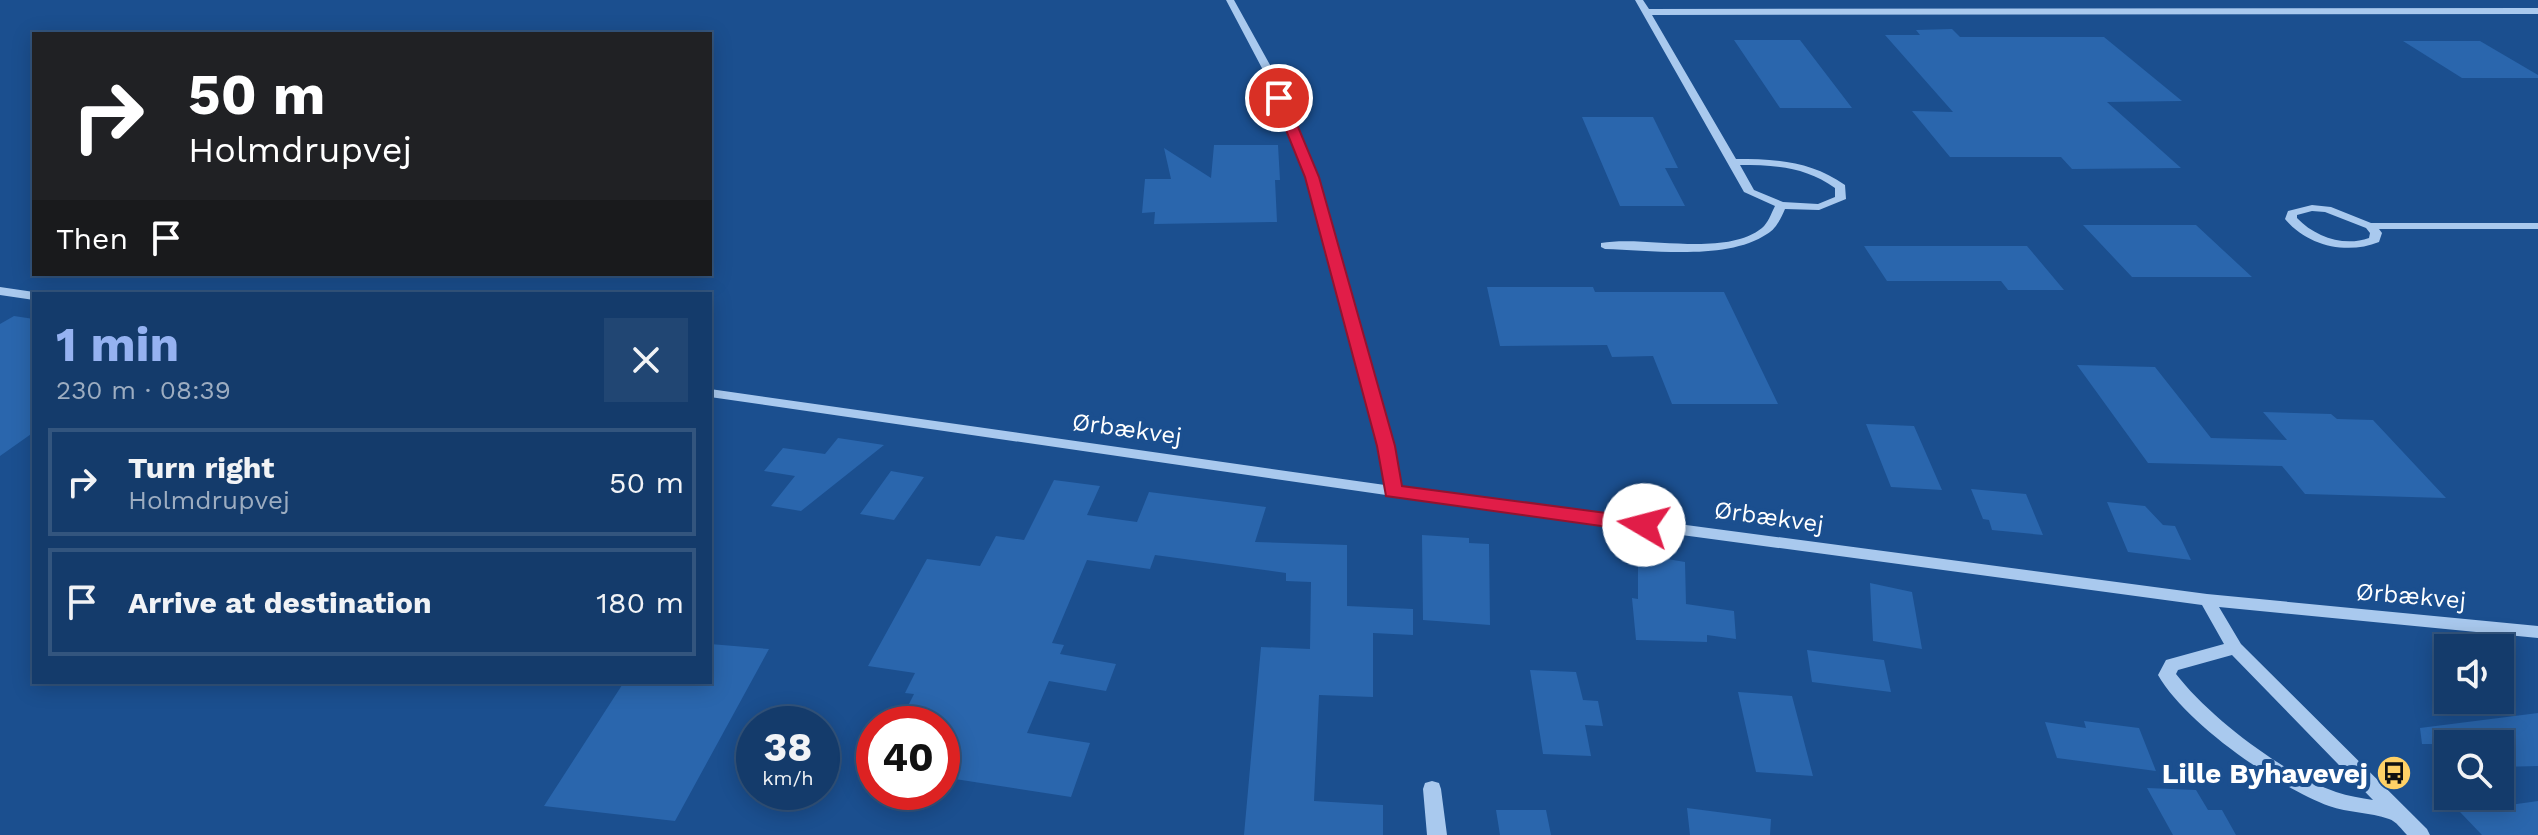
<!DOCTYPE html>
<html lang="en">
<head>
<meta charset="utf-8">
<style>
  body { margin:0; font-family:"Work Sans",sans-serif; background:#214673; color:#f1f3f6; height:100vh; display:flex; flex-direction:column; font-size:30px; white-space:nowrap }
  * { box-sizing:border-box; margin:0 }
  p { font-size:26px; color:#9dadc1 }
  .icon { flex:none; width:44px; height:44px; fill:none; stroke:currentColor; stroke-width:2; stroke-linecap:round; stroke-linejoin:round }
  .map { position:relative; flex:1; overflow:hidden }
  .drawer { position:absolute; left:32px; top:292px; width:680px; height:392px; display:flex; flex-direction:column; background:#143b6b; border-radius:0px; box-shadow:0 4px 20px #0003,0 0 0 2px #33557e }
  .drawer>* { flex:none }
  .top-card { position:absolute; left:32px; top:32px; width:680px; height:244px; border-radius:0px; box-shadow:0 4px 20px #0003,0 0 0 2px #33557e; background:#202124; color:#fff; overflow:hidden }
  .controls { position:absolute; left:2434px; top:634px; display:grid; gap:16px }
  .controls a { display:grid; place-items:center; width:80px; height:80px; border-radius:0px; background:#143b6b; box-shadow:0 4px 20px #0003,0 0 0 2px #33557e; font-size:40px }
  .speed { position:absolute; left:736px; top:706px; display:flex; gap:16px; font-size:40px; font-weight:700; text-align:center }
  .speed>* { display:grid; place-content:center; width:104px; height:104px; border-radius:50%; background:#143b6b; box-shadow:0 4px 20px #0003,0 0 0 2px #33557e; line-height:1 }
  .speed small { font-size:20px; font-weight:400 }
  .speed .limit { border:12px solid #d22; background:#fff; color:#111 }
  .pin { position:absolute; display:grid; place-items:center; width:68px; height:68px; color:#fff; margin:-34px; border:4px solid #fff; border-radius:50%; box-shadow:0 2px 8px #0007 }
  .me { position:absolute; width:88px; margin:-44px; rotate:278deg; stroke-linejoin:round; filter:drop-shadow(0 0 6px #0008) }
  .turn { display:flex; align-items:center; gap:28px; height:168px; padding:0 24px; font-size:36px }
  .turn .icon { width:104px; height:104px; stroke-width:2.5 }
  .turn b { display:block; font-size:56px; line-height:68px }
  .then { display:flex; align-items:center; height:76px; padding:0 24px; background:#0003; gap:16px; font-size:30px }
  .round { display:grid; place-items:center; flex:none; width:84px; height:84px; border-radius:0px; background:#214673 }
  .summary { display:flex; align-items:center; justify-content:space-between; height:136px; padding:0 24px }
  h1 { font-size:48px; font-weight:700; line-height:60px; color:#95b2f1 }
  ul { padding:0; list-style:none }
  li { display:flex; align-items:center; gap:24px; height:108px; margin:0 16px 12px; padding:0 8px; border:4px solid #33557e; border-radius:0px }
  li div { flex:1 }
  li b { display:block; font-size:30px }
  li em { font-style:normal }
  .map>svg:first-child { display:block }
</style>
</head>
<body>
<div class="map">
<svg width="2538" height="835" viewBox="0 0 2538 835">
  <rect width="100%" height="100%" fill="#1b4f8f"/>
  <path fill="#2a66ad" d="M1952 29 1960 37H2104L2182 101 2107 102 2181 168 2072 169 2061 157H1950L1912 111 1953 112 1885 35H1920L1916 30Z
    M1734 40H1800L1852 108H1780Z
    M2403 41H2480L2538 75V78H2462Z
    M1582 117H1653L1678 168H1665L1685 206H1620Z
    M1214 145H1278L1280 180H1275L1277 222 1154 224 1155 212 1142 213 1145 179H1171L1164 148 1211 178Z
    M2083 225H2196L2252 277H2132Z
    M1864 246H2027L2064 290H2008L2001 281H1887Z
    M1487 287H1593L1595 292H1724L1778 404H1672L1653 356 1612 357 1607 345 1500 346Z
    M14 316 34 319V432L0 456V324Z
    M2077 365 2155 367 2211 438 2287 440 2263 412 2331 414 2337 419 2373 420 2446 498 2305 494 2282 466 2148 463Z
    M1866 424 1914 426 1942 490 1891 487Z
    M838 438 884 445 801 511 771 506 795 476 764 471 783 448 825 454Z
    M891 471 924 477 894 520 860 514Z
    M1054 480 1100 486 1087 515 1137 522 1149 492 1266 507 1255 542 1347 545V606L1413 609V635L1373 633V697L1319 695 1314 801 1383 805V835H1244L1261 647 1310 649 1311 582 1286 581V573L1155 555 1150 569 1087 560 1052 643 1064 645 1060 654 1116 664 1106 691 1049 681 1027 733 1090 743 1071 797 942 777V724H899L914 694 905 693 915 673 868 666 927 559 980 566 996 536 1024 540Z
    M1971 489 2026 494 2043 535 1992 530 1989 520 1983 519Z
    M2107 502 2145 506 2163 525 2175 526 2191 560 2128 552Z
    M1422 535 1469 538V543L1489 544 1490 625 1423 620Z
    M1638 554 1685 562 1686 604 1734 611 1736 639 1707 635V642L1636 640 1632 598 1638 599Z
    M1870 583 1912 592 1922 649 1873 641Z
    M710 644 769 649 675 821 544 806 624 682H710Z
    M1807 650 1884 660 1891 692 1812 682Z
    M1530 670 1576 672 1583 700 1598 701 1603 726 1585 725 1591 756 1543 754Z
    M1738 692 1792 696 1813 776 1756 772Z
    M2538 713V766L2500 767V744H2422L2420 728Z
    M2084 721 2139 728 2156 771 2057 758 2045 722 2086 728Z
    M2147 788 2196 790 2208 810H2222L2236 835H2173Z
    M2538 801V835H2482L2460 812Z
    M1687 808 1771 819 1770 835H1690Z
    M1496 810H1546L1551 835H1500Z"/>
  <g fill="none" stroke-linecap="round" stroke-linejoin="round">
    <path fill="#a9c9ee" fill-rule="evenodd" d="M1226 0H1234L1274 72 1317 177 1393 446 1400 487 2207 594 2538 626V638L2219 607 2241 644 2427 829 2430 835H2407C2402 830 2396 821 2389 819 2370 812 2348 813 2329 806 2276 786 2186 724 2158 675L2166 660 2224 644 2202 605 1393 496 710 397V389L1385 485 1379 446 1307 177 1264 72ZM2232 655 2373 800C2361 798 2348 796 2336 792 2284 774 2210 718 2176 674L2178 670Z
      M1635 0H1643L1649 9 2538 8V14L1652 15 1736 159C1776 159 1811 161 1845 185L1846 199 1819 210 1785 209C1781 218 1776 229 1767 234 1727 261 1651 250 1605 249L1601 247V243C1645 235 1724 258 1762 228 1768 223 1771 214 1775 206L1744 192ZM1740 165C1775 165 1806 167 1835 188V197L1818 204 1783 202 1754 190Z
      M2312 205 2331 207 2371 223H2538V229H2379L2382 233 2379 242C2347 255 2308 246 2285 219L2288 211ZM2312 211 2325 212 2366 228 2370 233 2369 238C2344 247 2315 237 2297 218V215Z
      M0 287 34 292 39 294H34V300L0 295Z
      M1432 781 1439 783 1441 789 1447 835H1427L1423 789 1425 783Z"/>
  </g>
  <path fill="#e11d48" stroke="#92132f" stroke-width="2" d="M1279 95 1286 98 1319 177 1395 446 1402 486 1644 518 1654 525 1651 530 1644 532 1386 496 1377 446 1305 177 1273 98Z"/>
  <defs>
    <g id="bus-disc" transform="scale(1.8)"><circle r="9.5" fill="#ffd166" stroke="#1b4f8f"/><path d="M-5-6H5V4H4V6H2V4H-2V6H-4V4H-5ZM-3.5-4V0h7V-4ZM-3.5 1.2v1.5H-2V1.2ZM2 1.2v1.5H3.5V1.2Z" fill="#111"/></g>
  </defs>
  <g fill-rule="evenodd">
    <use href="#bus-disc" x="2394" y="773"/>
  </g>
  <g text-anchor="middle" stroke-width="8" stroke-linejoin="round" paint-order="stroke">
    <g font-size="24" fill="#fff" stroke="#1b4f8f">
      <text transform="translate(1127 429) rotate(8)" y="8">Ørbækvej</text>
      <text transform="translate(1769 517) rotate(8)" y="8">Ørbækvej</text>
      <text transform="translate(2411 596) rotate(5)" y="8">Ørbækvej</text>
    </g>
    <g font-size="28" font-weight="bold" fill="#fff" stroke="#1b4f8f" text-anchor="end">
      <text x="2368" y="783">Lille Byhavevej</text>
    </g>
  </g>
</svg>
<div class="controls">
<a><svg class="icon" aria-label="sound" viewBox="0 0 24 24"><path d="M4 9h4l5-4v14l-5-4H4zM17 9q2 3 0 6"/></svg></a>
<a><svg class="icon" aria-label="search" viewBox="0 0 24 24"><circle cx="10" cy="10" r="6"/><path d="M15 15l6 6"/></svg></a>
</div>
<div class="speed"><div>38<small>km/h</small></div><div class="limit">40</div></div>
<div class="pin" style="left:1279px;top:98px;background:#d93025"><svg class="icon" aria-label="arrive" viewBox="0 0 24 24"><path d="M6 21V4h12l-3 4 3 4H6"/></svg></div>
<svg class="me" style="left:1644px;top:525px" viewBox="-20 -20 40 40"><circle r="19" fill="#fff"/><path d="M0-13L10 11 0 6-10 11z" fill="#e11d48"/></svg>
<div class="top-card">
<div class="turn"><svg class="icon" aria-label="right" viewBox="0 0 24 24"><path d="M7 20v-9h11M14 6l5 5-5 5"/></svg><div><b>50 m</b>Holmdrupvej</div></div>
<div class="then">Then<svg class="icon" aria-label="arrive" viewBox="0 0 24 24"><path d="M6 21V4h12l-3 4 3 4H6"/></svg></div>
</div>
<section class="drawer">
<div class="summary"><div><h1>1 min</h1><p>230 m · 08:39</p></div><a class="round"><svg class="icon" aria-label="close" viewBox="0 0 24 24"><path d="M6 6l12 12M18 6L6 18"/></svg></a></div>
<ul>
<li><svg class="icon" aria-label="right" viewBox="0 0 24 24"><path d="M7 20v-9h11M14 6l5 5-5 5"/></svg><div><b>Turn right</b><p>Holmdrupvej</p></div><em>50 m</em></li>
<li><svg class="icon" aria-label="arrive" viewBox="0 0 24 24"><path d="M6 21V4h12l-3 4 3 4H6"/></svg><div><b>Arrive at destination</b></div><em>180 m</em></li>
</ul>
</section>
</div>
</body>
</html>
